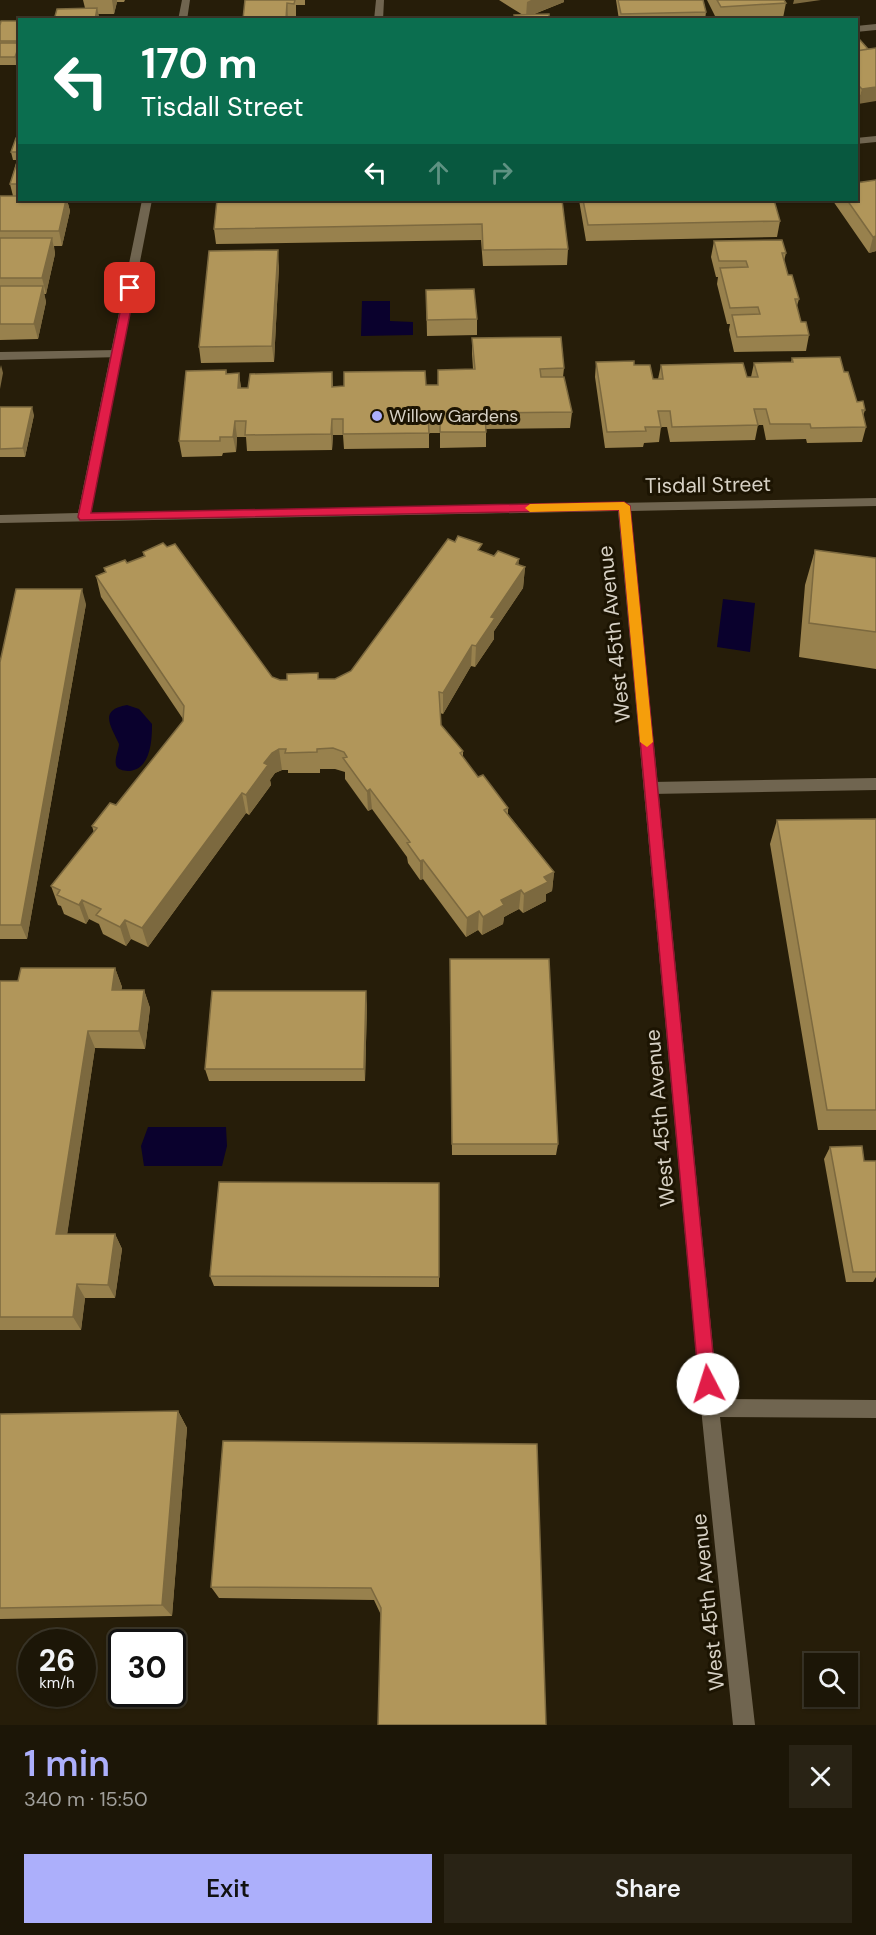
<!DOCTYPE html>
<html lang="en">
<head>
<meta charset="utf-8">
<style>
  body { margin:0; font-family:"DM Sans",sans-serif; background:#292315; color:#f1f3f6; height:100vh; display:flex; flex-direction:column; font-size:22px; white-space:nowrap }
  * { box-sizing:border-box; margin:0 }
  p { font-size:20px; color:#a09f9b }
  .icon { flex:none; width:33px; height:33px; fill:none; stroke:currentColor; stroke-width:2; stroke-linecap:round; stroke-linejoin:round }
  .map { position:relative; height:1725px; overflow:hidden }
  .sheet { display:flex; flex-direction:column; background:#1c1607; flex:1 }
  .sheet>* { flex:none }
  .guide { position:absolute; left:18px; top:18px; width:840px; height:183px; border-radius:0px; box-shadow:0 2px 4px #0004,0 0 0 2px #3a3528; background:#0b6e4f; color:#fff; overflow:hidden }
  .controls { position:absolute; left:804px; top:1653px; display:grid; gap:12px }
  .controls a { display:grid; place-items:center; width:54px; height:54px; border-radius:0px; background:#1c1607; box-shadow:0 2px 4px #0004,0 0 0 2px #3a3528; font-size:30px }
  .speed { position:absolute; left:18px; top:1629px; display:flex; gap:12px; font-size:30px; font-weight:700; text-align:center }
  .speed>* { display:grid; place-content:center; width:78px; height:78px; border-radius:50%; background:#1c1607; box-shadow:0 2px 4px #0004,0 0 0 2px #3a3528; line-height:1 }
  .speed small { font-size:15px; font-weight:400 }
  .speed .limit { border:3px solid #111; border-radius:9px; background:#fff; color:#111 }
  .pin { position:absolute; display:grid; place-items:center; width:51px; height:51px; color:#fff; margin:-26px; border-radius:12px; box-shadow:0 3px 9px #0006 }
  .me { position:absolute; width:66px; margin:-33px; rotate:355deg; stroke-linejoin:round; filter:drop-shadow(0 0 4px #0008) }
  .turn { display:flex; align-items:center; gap:21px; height:126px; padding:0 24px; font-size:27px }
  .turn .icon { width:78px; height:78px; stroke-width:2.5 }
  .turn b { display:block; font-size:42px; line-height:51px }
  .lanes { display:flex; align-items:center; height:57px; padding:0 24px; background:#0003; justify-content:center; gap:30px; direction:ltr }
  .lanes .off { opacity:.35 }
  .round { display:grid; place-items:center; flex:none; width:63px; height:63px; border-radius:0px; background:#292315 }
  .summary { display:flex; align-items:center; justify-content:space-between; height:102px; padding:0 24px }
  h1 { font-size:36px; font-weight:600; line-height:45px; color:#acaffb }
  .cta { display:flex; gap:12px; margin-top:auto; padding:12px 24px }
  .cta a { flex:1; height:69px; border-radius:0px; background:#acaffb; color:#111; font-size:24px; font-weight:600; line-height:69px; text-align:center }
  .cta a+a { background:#292315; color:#f1f3f6 }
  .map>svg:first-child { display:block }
</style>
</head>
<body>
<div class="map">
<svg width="876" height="1725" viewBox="0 0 876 1725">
  <rect width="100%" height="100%" fill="#261d09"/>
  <path fill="#0a012d" d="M362 301H390V321L413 322V335L361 336Z
    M723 599 755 603 750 652 717 647Z
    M127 705 139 709 152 724C152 740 151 768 130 771 125 771 119 770 117 767 113 761 119 750 119 744 111 726 98 710 127 705Z
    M148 1127H226L227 1146 222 1166H144L141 1146Z"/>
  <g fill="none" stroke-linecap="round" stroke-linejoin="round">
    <path fill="#706550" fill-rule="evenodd" d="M376 0H384L383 20H374Z
      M876 24V30L856 32V26Z
      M117 350 121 351V357L0 360V352Z
      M876 778V790L651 794 646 792 644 788 646 784 651 782Z"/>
    <path fill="#706550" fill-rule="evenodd" d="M182 0H190L187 20H178Z
      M876 136V142L856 144V138Z
      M142 200H152L91 513 876 498V506L631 511 718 1399 876 1400V1418L720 1417 755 1725H733L701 1408 618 511 0 523V515L78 513Z"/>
  </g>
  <path fill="#98814d" d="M83 0H125L124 2H117L114 14H98L99 16 85 8Z
    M245 0H305V5H296V18L288 19V20H243Z
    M499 0H564V2L532 15 549 20H514V15H523Z
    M616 0H703L706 12 705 20H619Z
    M707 0H784L786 3 783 18 759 20H717Z
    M20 21V56L17 65H0V25Z
    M856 40 868 49 876 48 858 104 856 102Z
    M20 138V200H72H67L70 211 62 246H54L55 254 46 294H44L46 302 38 339 0 340V196H13L10 184 17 160H13L11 152Z
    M876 180V251L869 253 833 201 834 200H856Z
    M562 200 568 249 567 265 483 266 481 240 216 244 214 229Z
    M579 200H774L780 221 777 237 586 241Z
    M714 241 786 253 784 261 788 275 799 299 797 306 801 322 809 335 806 351 734 352 729 330 730 324H727L717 284 718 277H716L711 257Z
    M279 266 274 362 201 363 199 347Z
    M426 290 477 319V335L427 336Z
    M472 338 564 368 563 377 572 412 570 428 486 429V447L440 448V433H429V448L344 449 343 435H333L332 450 247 451 246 437H237L236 452 223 453 222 456 182 457 179 441 226 370 227 374 239 373 241 388H248L332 372 333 387 438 385 473 369 472 354Z
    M792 358 844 372 857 402 865 410 863 416 866 427 862 442 807 443 806 439 766 440 763 425H758L755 440 670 442 667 427H661L659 442 644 443 643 447 605 448 595 377 596 362 634 365 653 379H658L661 365 747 377H751L754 363 791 362Z
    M0 407 34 415 25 457H0Z
    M815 550 876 558V669L799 657 805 585Z
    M481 551 525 567 523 588 494 631V639L475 667 471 666 443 714 440 713 441 725 463 751V758L478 777 508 808V814L554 872 552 891 546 894V901L523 913 519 909 504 917 503 924 482 935 478 930 466 937 423 879 420 880 408 863 407 857 372 809 368 811 345 779V772L335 769H320V773H288V770H282L275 773 270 780 271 785 249 815 246 813 148 947 131 939 126 946 103 934 99 924 89 919 86 924 64 914 61 906 58 905 51 886 94 833 92 826 116 805 183 721V719L101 597 96 576 105 572 104 568 127 563 144 557 143 552 272 677 280 680 335 679 351 671Z
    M86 604 27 939H0V662Z
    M876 819V1130H818L770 844 777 820Z
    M450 959 558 1144 556 1155H452Z
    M115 968 122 987 121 990H144L150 1008 145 1049 95 1048 67 1234H115L122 1249 115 1298H85L81 1330H0V981H18Z
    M367 1004 365 1081H209L205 1069Z
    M830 1147 864 1161H876V1277L873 1282H846L824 1159Z
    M439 1183V1287L214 1286 210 1276Z
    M178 1411 187 1428 172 1616 0 1619V1414Z
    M537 1444 381 1615 374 1600 219 1598 211 1587Z"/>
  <path fill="#7c693f" d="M112 0H117V2L114 14Z
    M531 0H564V2L526 17 527 2Z
    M794 0H821L793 4Z
    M287 3 288 19V20H286Z
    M97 8 99 16 98 20H95Z
    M20 43V56L17 65 15 57Z
    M876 87V101L858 104 862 89Z
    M66 200H67L70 211 62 246 59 231Z
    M876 236V251L869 253 873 237Z
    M52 238 55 254 46 294 42 278Z
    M278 250 279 266 274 362 272 346Z
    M43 286 46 302 38 339 34 324Z
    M1 365 3 373 0 389V369Z
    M239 373 241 389 238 388Z
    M32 407 34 415 25 457 23 448Z
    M332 419 333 435 332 450 331 434Z
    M235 421 237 437 236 452 233 437Z
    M519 559 518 576 525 567 523 588 494 631V639L475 667 476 646Z
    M82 589 86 604 27 939 21 925Z
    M472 645 471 666 443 714V693Z
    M279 749 282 770 275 773 270 780 271 785 249 815 246 795 264 763 272 753Z
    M370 789 372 809 368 811 367 791Z
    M242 793 246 813 148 947 142 928Z
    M423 860V879L420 880V861Z
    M554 872 552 891 546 894V901L523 913 524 894 544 877Z
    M521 890 519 909 504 917 503 924 482 935 483 917 501 900Z
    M82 900 89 919 86 924 79 905Z
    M479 911 478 930 466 937 467 918Z
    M125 920 131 939 126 946 120 927Z
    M115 968 122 987 118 1008 112 990Z
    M144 990 150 1008 145 1049 139 1031Z
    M366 991 367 1004 365 1081 364 1069Z
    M88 1031 95 1048 65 1249 56 1234Z
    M115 1234 122 1249 115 1298 108 1285Z
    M77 1284 85 1298 81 1330 73 1317Z
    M178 1411 187 1428 172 1616 162 1605Z"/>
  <path fill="#b1965a" stroke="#7c693f" stroke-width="1.5" d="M245 0H295L294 4 287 3 286 19H243Z
    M618 0H703L706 12 621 14Z
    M717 0H784L786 3 721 7Z
    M97 8 95 20H54L57 9Z
    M549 14V20H515L514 15Z
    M292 18H320V20H292Z
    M1 21H20V41H0V25Z
    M856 40H860L868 49 856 51Z
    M0 43H20L15 57H0Z
    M876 48V87L862 89 856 83V51Z
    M16 138H20V152H11Z
    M20 153V184H10Z
    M876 180V236L873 237 847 200H856V183Z
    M0 196H20V200H66L59 231H0Z
    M217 200H562L568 249 483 250 482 224 214 229Z
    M583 200H774L780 221 588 225Z
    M0 238H52L42 278H0Z
    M782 240 786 253H782L788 275H792L799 299H795L801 322H806L809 335 737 337 732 315 760 314 758 307 730 308 720 268 748 267 746 261H719L714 241Z
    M278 250 272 346 199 347 209 251Z
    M0 286H43L34 324H0Z
    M474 289 477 319 427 320 426 290Z
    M561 337 564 368 540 369 541 377H564L572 412 485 413 486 432H440V417H428L429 433 343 434V419H332L331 434 245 435 246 421H235L233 437H220V441H179L186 371 226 370V374L239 373 238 388H248L250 374 332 372V387L344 386V372L425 371 426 385H438V370L475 369 472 338Z
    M840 357 844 372H848L857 402 863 401 865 410H862L866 427 811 428 810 424H770L766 409H754L758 425 672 427 670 411H658L661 427H645L646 431 607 432 596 362 634 361V365H650L653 379H663L661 365 743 363 747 377H758L754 363 793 362 792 358Z
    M0 407H32L23 448 0 449Z
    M458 536 482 544 478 550 494 556 498 551 519 559 516 564 525 567 491 617 495 618 476 646 472 645 443 693 439 692 441 725 463 751 460 753 478 777 483 775 508 808 504 810 554 872 544 877 548 882 524 894 521 890 501 900 504 905 483 917 479 911 467 918 423 860 420 861 407 843 410 842 370 789 367 791 343 758 347 757 344 752 333 748 317 749V752L285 753 286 749H279L272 753 264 763 268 765 246 795 242 793 142 928 125 920 120 927 96 915 101 909 82 900 79 905 57 895 60 890 51 886 97 828 92 826 110 803 116 805 183 721 184 706 96 576 106 572 104 568 125 560 127 563 145 556 143 552 163 543 167 547 175 544 272 677 280 680H287V674L318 673V679H335L351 671 448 539 455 542Z
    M815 550 876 558V632L809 623Z
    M16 589H82L21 925H0V662Z
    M876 819V1110H827L777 820Z
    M450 959H549L558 1144H452Z
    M21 968H115L112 990H144L139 1031H88L56 1234H115L108 1285 77 1284 73 1317H0V981H18Z
    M212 991H366L364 1069H205Z
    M862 1146 864 1161H876V1272H853L830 1147Z
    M219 1182 439 1183V1277L210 1276Z
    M178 1411 162 1605 0 1608V1414Z
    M223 1441 537 1444 546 1725H378L381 1608 371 1588 211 1587Z"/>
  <path fill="#e11d48" stroke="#92132f" stroke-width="1.5" d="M130 285 135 288 91 513 624 502 630 506 716 1384 714 1390 708 1392 702 1390 699 1384 619 510 80 520 78 517 125 288Z"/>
  <path fill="#f59e0b" d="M624 502 630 506 653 742 647 747 640 742 619 510 530 512 525 508 530 504Z"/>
  <circle fill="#acaffb" stroke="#1c1402" stroke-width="2" cx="377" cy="416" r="6"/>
  <g text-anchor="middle" stroke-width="6" stroke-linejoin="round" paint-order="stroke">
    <g font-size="18" fill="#d7d1c5" stroke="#1c1402" text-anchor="start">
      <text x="389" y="422">Willow Gardens</text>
    </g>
    <g font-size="21" fill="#d7d1c5" stroke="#1c1402">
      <text transform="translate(708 485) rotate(-1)" y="7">Tisdall Street</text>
      <text transform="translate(614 634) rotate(-96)" y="7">West 45th Avenue</text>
      <text transform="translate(660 1118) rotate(-95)" y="7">West 45th Avenue</text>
      <text transform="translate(708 1602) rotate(-96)" y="7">West 45th Avenue</text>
    </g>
  </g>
</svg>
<div class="controls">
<a><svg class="icon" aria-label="search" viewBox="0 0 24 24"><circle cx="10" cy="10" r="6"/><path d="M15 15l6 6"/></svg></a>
</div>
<div class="speed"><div>26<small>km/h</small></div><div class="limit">30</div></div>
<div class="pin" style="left:130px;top:288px;background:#d93025"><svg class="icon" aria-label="arrive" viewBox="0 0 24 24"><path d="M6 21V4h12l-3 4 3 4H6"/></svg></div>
<svg class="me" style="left:708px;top:1384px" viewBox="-20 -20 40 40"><circle r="19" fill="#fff"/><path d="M0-13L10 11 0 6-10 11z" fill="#e11d48"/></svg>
<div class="guide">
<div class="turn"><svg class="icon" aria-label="left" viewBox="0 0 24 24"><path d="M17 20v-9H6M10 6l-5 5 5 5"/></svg><div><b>170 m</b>Tisdall Street</div></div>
<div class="lanes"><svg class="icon" aria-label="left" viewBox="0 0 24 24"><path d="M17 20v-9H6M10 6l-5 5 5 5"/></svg><svg class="icon off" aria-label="ahead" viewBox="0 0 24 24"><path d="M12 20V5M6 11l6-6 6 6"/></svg><svg class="icon off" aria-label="right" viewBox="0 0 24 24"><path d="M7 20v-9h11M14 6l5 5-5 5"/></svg></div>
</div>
</div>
<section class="sheet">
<div class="summary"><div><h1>1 min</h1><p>340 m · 15:50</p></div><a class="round"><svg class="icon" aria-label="close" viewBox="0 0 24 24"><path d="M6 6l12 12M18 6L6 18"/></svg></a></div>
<div class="cta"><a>Exit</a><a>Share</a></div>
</section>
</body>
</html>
